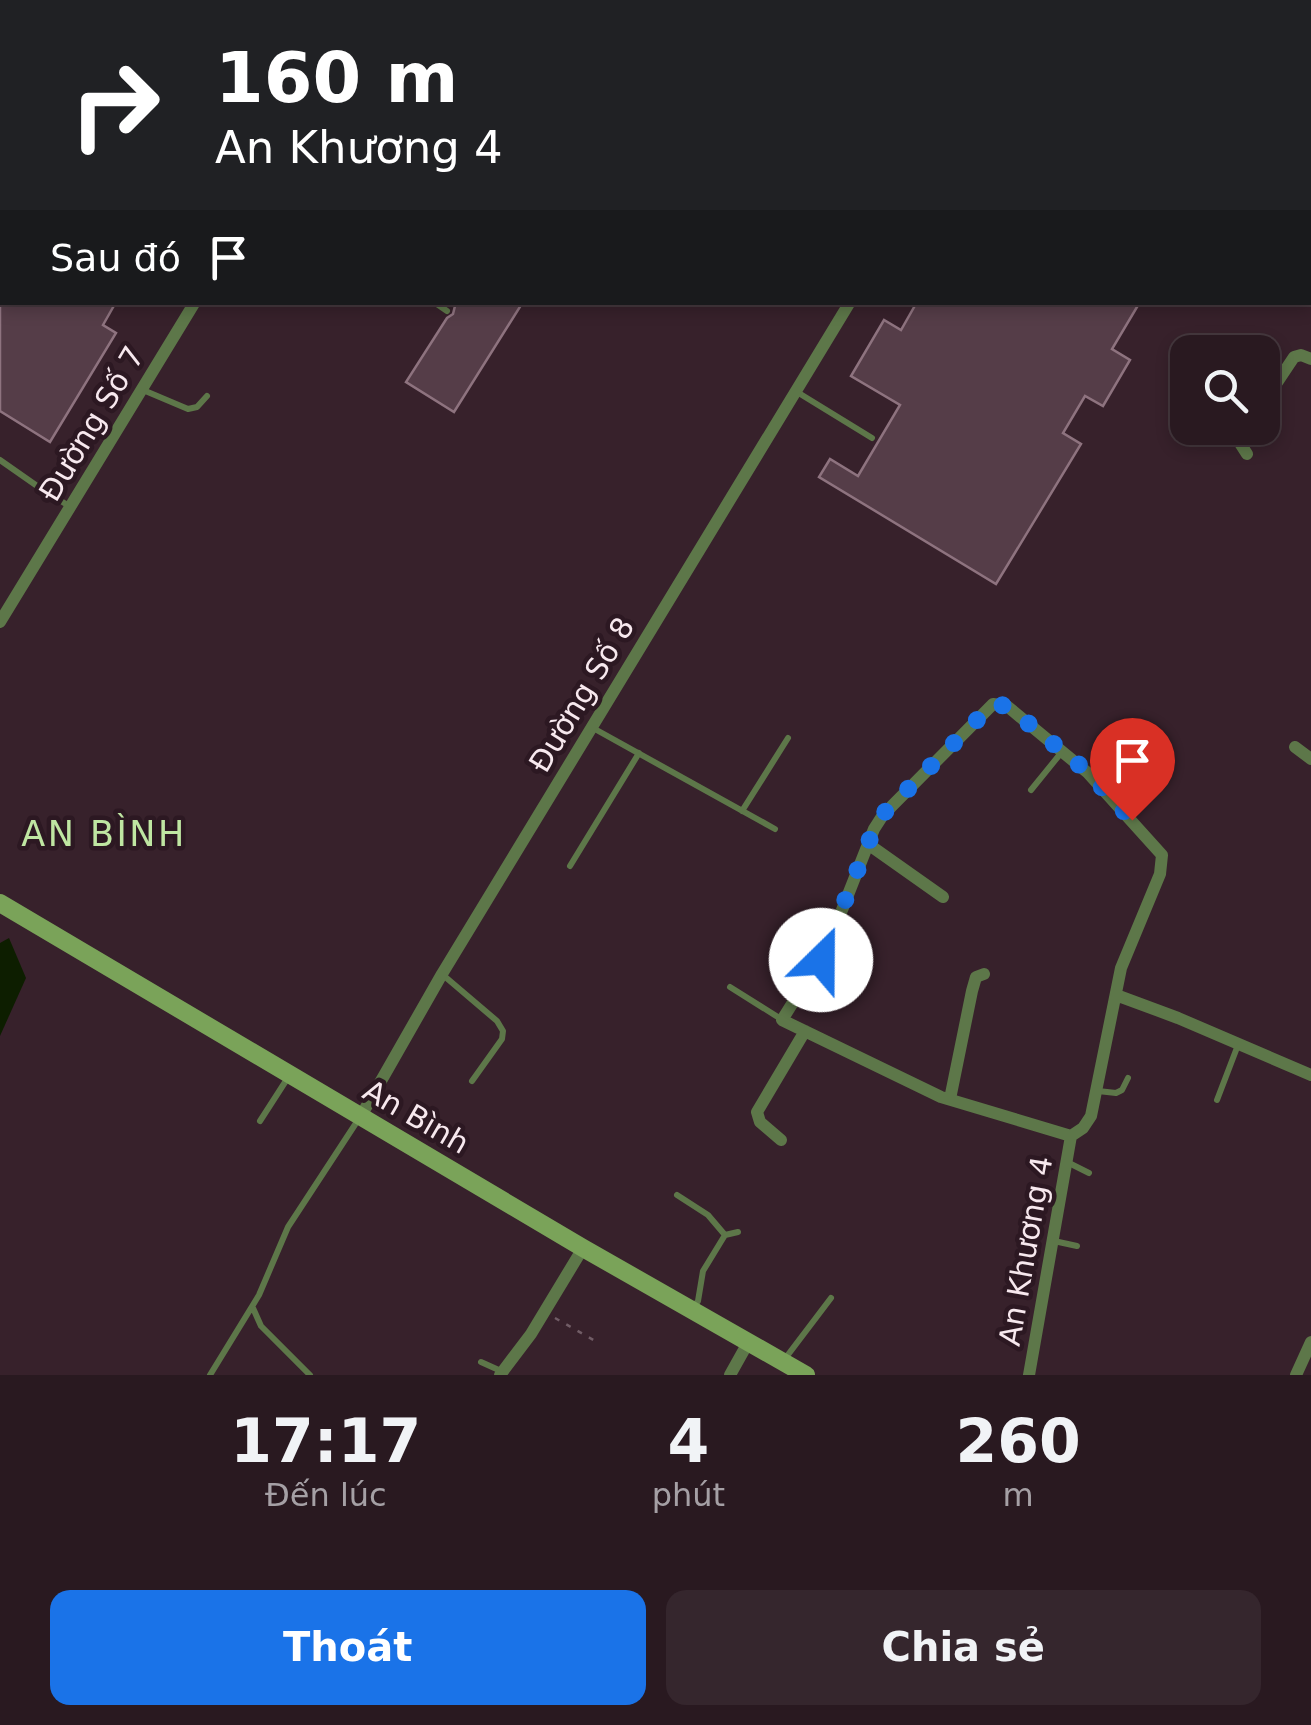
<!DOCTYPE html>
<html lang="vi">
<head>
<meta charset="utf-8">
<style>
  body { margin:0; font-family:"DejaVu Sans",sans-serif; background:#35262d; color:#f1f3f6; height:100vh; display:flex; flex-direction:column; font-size:38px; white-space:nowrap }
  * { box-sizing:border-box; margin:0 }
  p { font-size:32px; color:#a5a0a5 }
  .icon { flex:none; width:55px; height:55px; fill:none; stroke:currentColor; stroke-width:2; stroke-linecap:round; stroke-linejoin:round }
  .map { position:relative; height:1375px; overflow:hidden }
  .details { display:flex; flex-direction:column; background:#291920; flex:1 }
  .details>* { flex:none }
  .top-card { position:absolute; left:0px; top:0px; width:1312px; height:305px; box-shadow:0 5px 15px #0003,0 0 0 2px #45383e; background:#202124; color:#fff; overflow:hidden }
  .controls { position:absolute; left:1170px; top:335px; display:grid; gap:20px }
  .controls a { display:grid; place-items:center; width:110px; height:110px; border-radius:20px; background:#291920; box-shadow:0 5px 15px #0003,0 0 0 2px #45383e; font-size:50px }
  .pin { position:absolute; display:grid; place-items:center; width:85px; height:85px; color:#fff; margin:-102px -42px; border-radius:50% 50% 50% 0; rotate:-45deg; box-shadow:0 0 10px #0007 }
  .pin .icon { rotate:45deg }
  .me { position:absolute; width:110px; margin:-55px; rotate:23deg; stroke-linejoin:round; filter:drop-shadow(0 0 8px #0008) }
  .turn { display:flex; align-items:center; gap:35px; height:210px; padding:0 50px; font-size:45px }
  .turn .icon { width:130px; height:130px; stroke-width:2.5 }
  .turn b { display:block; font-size:70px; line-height:85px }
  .then { display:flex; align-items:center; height:95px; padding:0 50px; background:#0003; gap:20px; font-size:38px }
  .eta { display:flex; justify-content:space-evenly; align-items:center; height:170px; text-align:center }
  .eta b { font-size:60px; font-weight:700; line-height:70px }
  .action { display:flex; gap:20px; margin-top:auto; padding:20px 50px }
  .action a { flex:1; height:115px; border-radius:20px; background:#1a73e8; color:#fff; font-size:40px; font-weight:700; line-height:115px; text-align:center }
  .action a+a { background:#35262d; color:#f1f3f6 }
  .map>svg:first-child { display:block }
</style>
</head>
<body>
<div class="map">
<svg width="1311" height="1375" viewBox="0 0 1311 1375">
  <rect width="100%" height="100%" fill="#37212b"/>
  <path fill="#0d1e00" d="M9 938 26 978 0 1036V943Z"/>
  <path fill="#553d48" stroke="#8e737f" stroke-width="2.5" d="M0 302H116L103 325 116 333 50 442 0 411Z
    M456 302H523L454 412 406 382 447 318 453 314Z
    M917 302H1140L1112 349 1130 360 1103 406 1085 396 1063 433 1081 444 996 584 819 477 830 459 858 476 900 405 851 376 884 320 901 330Z"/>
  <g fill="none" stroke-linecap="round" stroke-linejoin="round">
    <path stroke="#715d66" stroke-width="2.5" stroke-dasharray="5 8" stroke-linecap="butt" d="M1034 1227 1044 1228
      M555 1318 597 1342"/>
    <path stroke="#5d7749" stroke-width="6" d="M336 0 340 2
      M789 0 793 2
      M1117 0 1121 2
      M317 2 319 0
      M434 302 447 311
      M143 390 188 409 197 407 207 396
      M797 392 872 438
      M0 460 40 488
      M53 496 69 506
      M593 728 775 829
      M1031 790 1061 753
      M742 811 788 738
      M570 866 639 753
      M443 975 497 1021 503 1031 502 1039 472 1081
      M730 987 781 1019
      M1098 1091 1116 1093 1122 1090 1128 1078
      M1217 1100 1238 1045
      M260 1121 289 1076
      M1067 1162 1089 1173
      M677 1195 708 1215 725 1235
      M1054 1241 1077 1246
      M694 1307 698 1301 703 1271 725 1235 738 1232
      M253 1308 261 1326 310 1375
      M784 1360 831 1298
      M481 1362 501 1371
      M210 1375 259 1295 288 1227 360 1117"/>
    <path stroke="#5d7749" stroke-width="12" d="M377 2 379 0
      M1032 2 1034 0
      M1262 405 1294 357 1301 355 1311 359
      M1246 428 1238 440 1247 454
      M0 622 195 302
      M1295 747 1311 759
      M868 844 943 897
      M1116 995 1178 1018 1311 1075
      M950 1099 972 991 976 977 984 974
      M361 1116 442 974 850 302
      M781 1140 760 1122 757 1112 805 1031
      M500 1375 531 1334 583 1248
      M730 1375 749 1341
      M1029 1375 1071 1136 1083 1128 1091 1116 1121 968 1160 874 1162 855 1088 773 1007 706 993 704 883 815 874 829 827 948 782 1020 941 1097 1071 1136
      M1296 1375 1311 1342"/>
    <path stroke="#7aa359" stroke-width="18" d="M0 903 583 1248 806 1375"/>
  </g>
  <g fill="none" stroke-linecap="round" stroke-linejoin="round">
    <path stroke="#1a73e8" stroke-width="18" stroke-dasharray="0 32.4" d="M821 960 874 829 883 814 993 704 1007 706 1088 772 1132 820"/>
  </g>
  <g text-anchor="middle" stroke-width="9" stroke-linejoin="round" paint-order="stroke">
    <g font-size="30" fill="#f7e8ee" stroke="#2c1822">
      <text transform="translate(92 424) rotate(-59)" y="10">Đường Số 7</text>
      <text transform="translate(582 695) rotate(-59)" y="10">Đường Số 8</text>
      <text transform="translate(416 1117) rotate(30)" y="10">An Bình</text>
      <text transform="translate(1026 1251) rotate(-80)" y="10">An Khương 4</text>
    </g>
    <g font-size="35" letter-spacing="2.5" fill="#bfe6a2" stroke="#2c1822">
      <text x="104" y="846">AN BÌNH</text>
    </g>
  </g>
</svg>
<div class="controls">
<a><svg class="icon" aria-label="search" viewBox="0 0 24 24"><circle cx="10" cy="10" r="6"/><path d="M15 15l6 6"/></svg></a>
</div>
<div class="pin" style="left:1132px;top:820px;background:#d93025"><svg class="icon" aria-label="arrive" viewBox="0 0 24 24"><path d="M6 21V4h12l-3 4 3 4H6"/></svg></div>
<svg class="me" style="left:821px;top:960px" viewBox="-20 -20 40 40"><circle r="19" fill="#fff"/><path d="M0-13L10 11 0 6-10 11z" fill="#1a73e8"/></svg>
<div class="top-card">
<div class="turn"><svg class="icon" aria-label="right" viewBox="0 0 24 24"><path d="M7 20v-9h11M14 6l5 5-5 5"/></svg><div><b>160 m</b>An Khương 4</div></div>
<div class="then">Sau đó<svg class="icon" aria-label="arrive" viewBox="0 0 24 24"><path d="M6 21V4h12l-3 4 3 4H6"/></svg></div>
</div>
</div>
<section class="details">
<div class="eta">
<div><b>17:17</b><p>Đến lúc</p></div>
<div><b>4</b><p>phút</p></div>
<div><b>260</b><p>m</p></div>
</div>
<div class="action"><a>Thoát</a><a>Chia sẻ</a></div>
</section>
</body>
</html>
